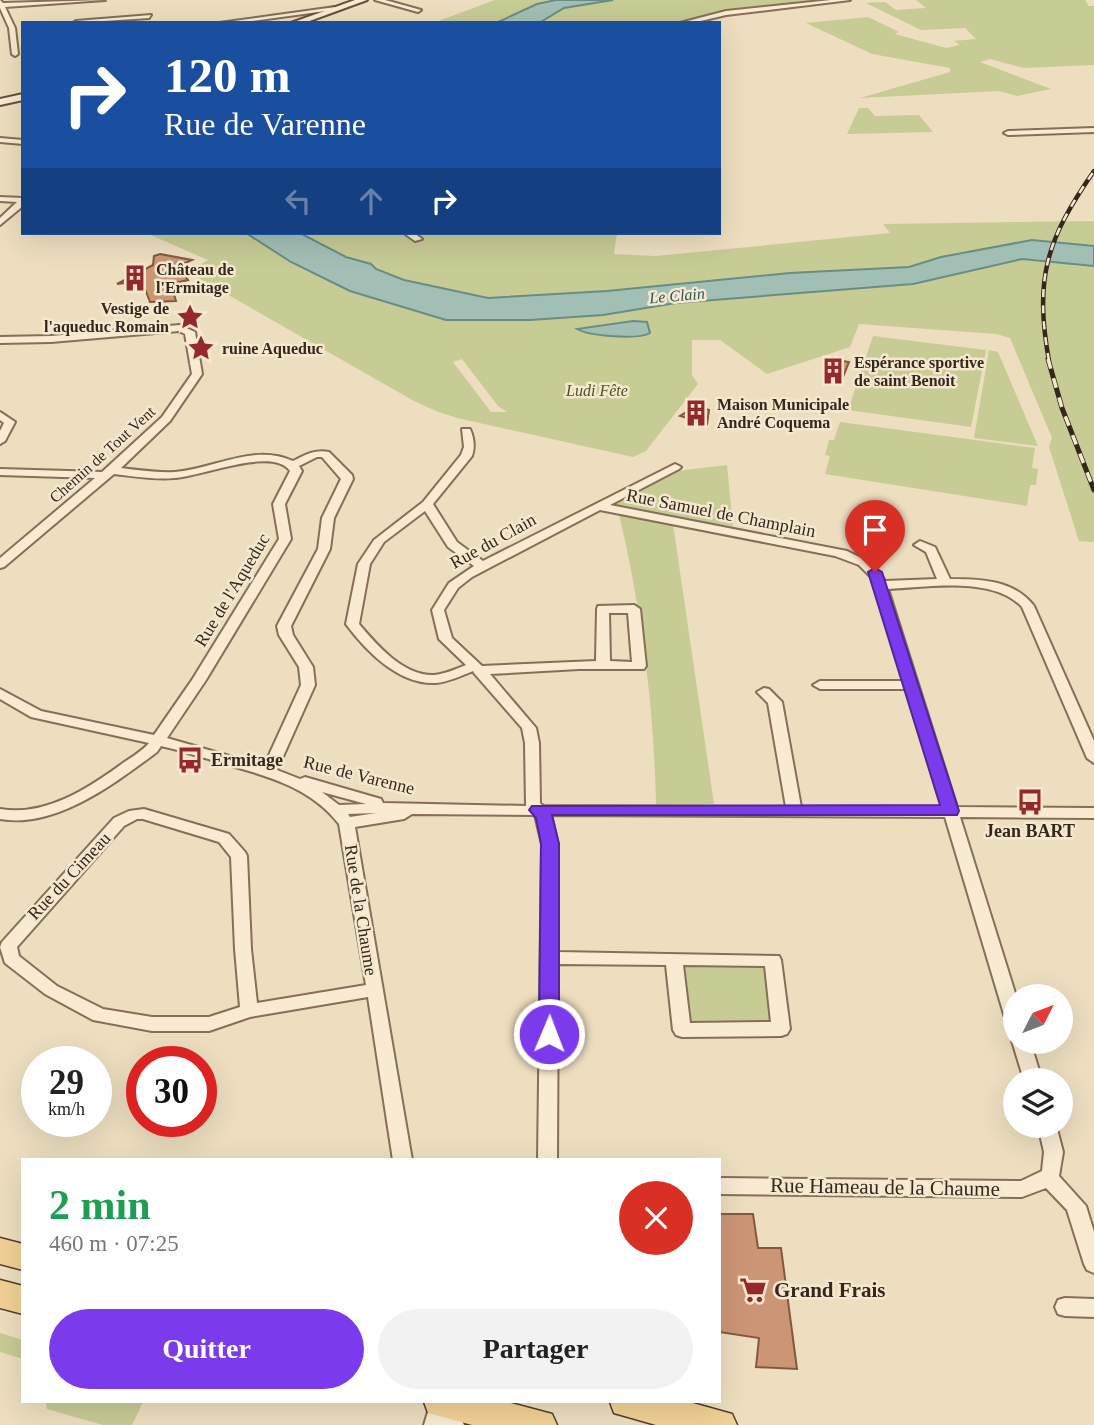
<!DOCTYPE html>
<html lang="fr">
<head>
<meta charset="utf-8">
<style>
  body { margin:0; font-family:"Times New Roman",serif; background:#f2f2f2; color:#222; height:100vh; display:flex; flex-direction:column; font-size:26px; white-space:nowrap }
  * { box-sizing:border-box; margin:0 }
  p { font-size:23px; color:#767676 }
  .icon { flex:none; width:38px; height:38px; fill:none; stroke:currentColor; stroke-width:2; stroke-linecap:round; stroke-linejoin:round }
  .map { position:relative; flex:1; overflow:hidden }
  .details { position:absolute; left:21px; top:1158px; width:700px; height:245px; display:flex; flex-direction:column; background:#fff; border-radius:0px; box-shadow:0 7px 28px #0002 }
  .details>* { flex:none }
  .banner { position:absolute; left:21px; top:21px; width:700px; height:214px; border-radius:0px; box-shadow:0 7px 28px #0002; background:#1a4fa0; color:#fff; overflow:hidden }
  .needle { width:46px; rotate:48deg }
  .tools { position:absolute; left:1003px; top:984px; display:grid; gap:14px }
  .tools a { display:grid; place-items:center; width:70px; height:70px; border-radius:50%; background:#fff; box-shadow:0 7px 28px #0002; font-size:35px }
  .speed { position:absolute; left:21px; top:1046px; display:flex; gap:14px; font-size:35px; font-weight:700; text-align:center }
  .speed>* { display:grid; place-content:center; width:91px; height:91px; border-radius:50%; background:#fff; box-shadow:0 7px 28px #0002; line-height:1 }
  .speed small { font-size:18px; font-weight:400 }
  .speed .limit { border:10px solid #d22; background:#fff; color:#111 }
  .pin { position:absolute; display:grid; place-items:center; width:60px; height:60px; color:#fff; margin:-72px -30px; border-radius:50% 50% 50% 0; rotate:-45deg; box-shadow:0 0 7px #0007 }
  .pin .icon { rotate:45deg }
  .me { position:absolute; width:77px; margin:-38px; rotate:1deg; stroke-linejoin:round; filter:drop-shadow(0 0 5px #0008) }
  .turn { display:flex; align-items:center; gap:24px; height:147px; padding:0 28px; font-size:32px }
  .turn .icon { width:91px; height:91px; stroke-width:2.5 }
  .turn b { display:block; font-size:49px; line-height:60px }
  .lanes { display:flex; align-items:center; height:66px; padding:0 28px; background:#0003; justify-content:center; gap:35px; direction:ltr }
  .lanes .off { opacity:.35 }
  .round { display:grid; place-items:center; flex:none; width:74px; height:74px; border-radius:37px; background:#f2f2f2 }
  .headline { display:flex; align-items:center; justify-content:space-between; height:119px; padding:0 28px }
  h1 { font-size:42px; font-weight:800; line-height:52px; color:#1e9e55 }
  .action { display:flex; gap:14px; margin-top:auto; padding:14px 28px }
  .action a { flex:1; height:80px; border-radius:42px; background:#7c3aed; color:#fff; font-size:28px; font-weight:800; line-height:80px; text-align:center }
  .action a+a { background:#f2f2f2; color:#222 }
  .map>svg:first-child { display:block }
</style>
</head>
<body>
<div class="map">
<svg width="1094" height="1425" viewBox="0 0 1094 1425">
  <rect width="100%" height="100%" fill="#eddebf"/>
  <path fill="#c7cb94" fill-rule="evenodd" d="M495 0H556L537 4 496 23H433Z
    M613 0H838L750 10 683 23H539L564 8Z
    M916 0H1085L1089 6H1094V65L1024 68 990 59 980 62 1051 89 1017 96 999 91 860 98 950 72V68L872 54 806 23 868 17 899 32 895 34 946 48 960 45 954 41 976 39 965 28 921 30 866 3 885 2 896 10 926 8Z
    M859 108H868L875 116 919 115 933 132 847 134Z
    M1094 221V542L1079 541 1049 447 1052 438 1010 338 996 334 859 324 850 347 767 374 720 340H692V375L698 384 646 451 633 457 457 418 436 411 414 401 188 272 208 260 146 233H617L614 254 656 256 890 233 883 224ZM462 359 498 406 507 412H491L453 362Z
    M873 336 986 350 971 427 848 410Z
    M989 350 998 352 1038 446 974 438Z
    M840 422 1035 448 1032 468 1038 469 1036 485H1030L1027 506 825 474 830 456 825 455 829 440H834Z
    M727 465 733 526 619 509 609 504 676 471Z
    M619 514 673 524 714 804 656 806C654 706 642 612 619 514Z
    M682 964H765L774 1025H688Z
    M0 1333 23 1340V1359L0 1352Z
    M46 1402H143L132 1425H103L47 1409Z"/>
  <path fill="#a2bfb6" stroke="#6a8d83" stroke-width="2" d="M556 0H613L564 8 539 23H496L537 4Z
    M246 233H300L346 257 371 264 376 269 404 280 488 298 607 291 790 273 909 267 941 257 1032 240 1094 246V266L1022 259 913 284 676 303 603 315 530 320H446L350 291 291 262Z
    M633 321 647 322 650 333C638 340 589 336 577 329Z"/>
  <path fill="#cc9675" stroke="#85573e" stroke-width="2" d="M160 254 192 260 179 266 188 280 171 284 176 301 150 302 142 281 117 284 153 265 154 256Z
    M831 359 849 362 843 377 825 374Z
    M696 406 709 410 707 424 680 416Z
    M719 1214H753L758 1248H781L797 1369 756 1367 759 1338 719 1332Z"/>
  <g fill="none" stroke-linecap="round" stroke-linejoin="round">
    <g stroke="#866e58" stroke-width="4">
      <path id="street" d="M0 0 3 3 105 0 5 7 15 28 18 54 15 56 12 54 9 28 0 8Z
        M375 0H385L421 10 418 12Z
        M831 0H850L726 15 692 23H680L726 11Z
        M335 7 333 10 237 23H219Z
        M151 15 149 18 73 23 76 21Z
        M1094 128V132L1008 135 1004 133 1008 131Z
        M0 138 23 140V144L0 142Z
        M0 197 23 198V206L0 225V218L17 202 0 201Z
        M404 233H414L422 239 415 241Z
        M180 325 195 332 202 374 170 421 121 468C138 470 157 473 175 472 214 469 254 443 293 461 305 455 315 449 329 452L352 475 353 479 334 518 330 549 291 626 293 635 313 667 315 685 277 770 300 779 305 777 381 799 383 803 526 806 525 743 522 728 474 673 473 671C461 676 448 682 436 683 399 685 366 651 346 624L358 564 374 540 423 502 461 455 464 447 462 429H470C474 438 475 447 472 456L433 504 457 542 483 561 675 464 681 467 679 469 610 505 847 551 873 564 885 581 937 579 926 552 914 545 920 541 935 547 950 579C981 579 1014 580 1034 606L1094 741V763L1087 758 1022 607C993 576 928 587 888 589L957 807 1094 808V818L960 817 1016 996 1015 1028 1009 1026 1006 1021 945 817 551 815 558 844V952L779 956 781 960 790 1029 787 1034 781 1036 682 1037 676 1035 673 1030 666 965 558 964 557 1160H538L542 844 535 815 412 814 404 819 355 827 412 1160H393L368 997 250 1017 209 1031H152L93 1020 45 994 5 963 0 947 2 942 114 818 129 811 144 809 229 834 245 852 247 856 251 949 257 1003 366 985 339 824C310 787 267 776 225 764 204 758 183 751 161 746L157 752C115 783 56 829 0 819V809C45 817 89 788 123 763 132 757 142 751 149 743L31 717 0 699V689L41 711 154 735 192 680 279 539 273 504 290 471C273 446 200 477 174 478 154 480 133 476 114 474L4 567 0 568V558L95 478 0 475V469L102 472 162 417 192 374 185 334 179 331 51 342 0 343V337L51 336ZM317 457H322L341 479 322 518 318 549 277 626 279 635 299 667 301 685 264 766 167 738 206 680 291 539 285 504 302 471 299 466ZM600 510 835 556 859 565 871 577 904 681H820L813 685 820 689H906L942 807H801L782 702 769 689 764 688 757 692 768 703 786 807 543 806 540 803 539 743 536 728 490 674 579 669H644L646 666 640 609 634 605 598 606 597 609 596 661 482 666 452 638 444 610 458 588 472 577ZM425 511 448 547 474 566 449 583 432 610 439 639 466 665C456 669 445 674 434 675 403 676 377 645 359 624L370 564 384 542ZM609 613H628L632 662 610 661ZM322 792 366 804 339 805ZM376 813 350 817 348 814ZM137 819H143L219 842 231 857 235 949 240 1007 209 1017H152L103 1009 57 986 19 956 17 947 124 826ZM683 965 765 966 771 1022 690 1023Z
        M0 412 15 422 5 441 0 444V431L4 423 0 420Z
        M1015 1036V1041H1030L1042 1080H1024L1012 1041Z
        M1038 1125H1056L1063 1152 1059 1176 1086 1206 1094 1232V1273L1087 1270 1084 1264 1067 1210 1046 1188 1022 1197 719 1194V1178L1021 1181 1042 1171 1044 1152Z
        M1065 1298 1094 1299V1317L1065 1316 1058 1314 1055 1307 1058 1300Z
        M431 1402H454L464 1425H424Z"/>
    </g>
    <g stroke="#68503b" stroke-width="4">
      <path id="secondary" d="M355 0H367L304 23H291Z
        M23 94V100L0 105V99Z"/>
    </g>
    <g stroke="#533d2c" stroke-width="3">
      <path id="primary" d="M0 1238 23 1244V1270L0 1264Z
        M0 1280 23 1286V1314L0 1308Z
        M424 1402H507L552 1414 557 1425H472L428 1413Z
        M610 1402H689L732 1414 737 1425H656L614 1413Z"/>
    </g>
    <use href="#street" fill="#f8ebd2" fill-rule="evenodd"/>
    <use href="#secondary" fill="#f8ebd2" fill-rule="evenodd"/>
    <use href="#primary" fill="#f1d196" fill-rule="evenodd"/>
    <g stroke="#35271c" stroke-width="4.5">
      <path id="rail-far1" d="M1049 361C1034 277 1047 239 1094 171"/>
    </g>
    <g stroke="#35271c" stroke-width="5">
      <path id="rail" d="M1048 359 1062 408 1094 490"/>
    </g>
    <use href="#rail-far1" stroke="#f5e8cf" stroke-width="2.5" stroke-dasharray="8" stroke-linecap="butt"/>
    <use href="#rail" stroke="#f5e8cf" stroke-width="3.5" stroke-dasharray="10" stroke-linecap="butt"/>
  </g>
  <path fill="#7c3aed" stroke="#51269a" stroke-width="2" d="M875 568 882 572 959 811 957 815H552L559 844V1034L556 1039 549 1042 542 1039 539 1034 541 844 536 818 529 810 532 806 940 805 868 572Z"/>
  <defs>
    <g id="building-bare" transform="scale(2.1)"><path d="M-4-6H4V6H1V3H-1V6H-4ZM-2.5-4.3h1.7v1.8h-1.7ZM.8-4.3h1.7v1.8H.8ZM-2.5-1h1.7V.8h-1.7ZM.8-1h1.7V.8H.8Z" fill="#95282d" stroke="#f5e8cf" stroke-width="2.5" paint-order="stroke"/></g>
    <g id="sight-bare" transform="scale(2.1)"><path d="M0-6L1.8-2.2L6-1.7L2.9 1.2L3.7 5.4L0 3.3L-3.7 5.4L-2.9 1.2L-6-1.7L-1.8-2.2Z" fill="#95282d" stroke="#f5e8cf" stroke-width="2.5" paint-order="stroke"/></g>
    <g id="bus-bare" transform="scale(2.1)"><path d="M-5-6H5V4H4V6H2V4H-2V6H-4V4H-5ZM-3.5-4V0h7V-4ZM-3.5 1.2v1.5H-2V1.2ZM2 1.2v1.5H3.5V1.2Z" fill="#95282d" stroke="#f5e8cf" stroke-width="2.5" paint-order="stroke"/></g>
    <g id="supermarket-bare" transform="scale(2.1)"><path d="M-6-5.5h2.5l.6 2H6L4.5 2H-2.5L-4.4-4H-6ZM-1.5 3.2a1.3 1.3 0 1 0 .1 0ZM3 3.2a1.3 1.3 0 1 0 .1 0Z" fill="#95282d" stroke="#f5e8cf" stroke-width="2.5" paint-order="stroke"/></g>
  </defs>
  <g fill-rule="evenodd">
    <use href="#building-bare" x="135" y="278"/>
    <use href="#sight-bare" x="190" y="317"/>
    <use href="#sight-bare" x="201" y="348"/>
    <use href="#building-bare" x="833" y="371"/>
    <use href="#building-bare" x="696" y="413"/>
    <use href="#bus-bare" x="190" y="760"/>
    <use href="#bus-bare" x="1030" y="802"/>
    <use href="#supermarket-bare" x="753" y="1290"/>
  </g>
  <g text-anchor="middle" stroke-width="5" stroke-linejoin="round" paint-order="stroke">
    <g font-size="16" font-weight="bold" fill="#35271c" stroke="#f5e8cf" text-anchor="start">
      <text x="156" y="275">Château de<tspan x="156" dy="18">l'Ermitage</tspan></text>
      <text x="169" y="314" text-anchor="end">Vestige de<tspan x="169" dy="18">l'aqueduc Romain</tspan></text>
      <text x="222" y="354">ruine Aqueduc</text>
      <text x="854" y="368">Espérance sportive<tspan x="854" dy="18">de saint Benoit</tspan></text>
      <text x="717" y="410">Maison Municipale<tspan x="717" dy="18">André Coquema</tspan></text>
    </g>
    <g font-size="16" font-style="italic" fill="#2b5551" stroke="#f5e8cf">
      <text transform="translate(677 295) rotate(-5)" y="6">Le Clain</text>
    </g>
    <g font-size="16" font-style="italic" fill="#485223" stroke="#f5e8cf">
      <text x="597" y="396">Ludi Fête</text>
    </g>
    <g font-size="16" fill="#35271c" stroke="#f5e8cf">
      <text transform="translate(102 454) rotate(-42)" y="6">Chemin de Tout Vent</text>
    </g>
    <g font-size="18" fill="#35271c" stroke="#f5e8cf">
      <text transform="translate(721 513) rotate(11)" y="6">Rue Samuel de Champlain</text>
      <text transform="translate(493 541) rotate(-29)" y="6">Rue du Clain</text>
      <text transform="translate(232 590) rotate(-59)" y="6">Rue de l'Aqueduc</text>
      <text transform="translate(359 775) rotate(14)" y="6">Rue de Varenne</text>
      <text transform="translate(69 876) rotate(-47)" y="6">Rue du Cimeau</text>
      <text transform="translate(361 910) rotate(81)" y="6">Rue de la Chaume</text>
    </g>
    <g font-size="18" font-weight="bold" fill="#35271c" stroke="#f5e8cf" text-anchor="start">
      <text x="211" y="766">Ermitage</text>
      <text x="1030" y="837" text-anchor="middle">Jean BART</text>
    </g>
    <g font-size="21" fill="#35271c" stroke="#f5e8cf">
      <text transform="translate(885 1187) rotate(1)" y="7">Rue Hameau de la Chaume</text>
    </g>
    <g font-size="21" font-weight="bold" fill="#35271c" stroke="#f5e8cf" text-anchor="start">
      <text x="774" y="1297">Grand Frais</text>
    </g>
  </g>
</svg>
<div class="tools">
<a><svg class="needle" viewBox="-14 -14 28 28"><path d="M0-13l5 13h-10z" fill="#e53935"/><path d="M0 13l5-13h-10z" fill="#767676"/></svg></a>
<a><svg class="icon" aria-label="layers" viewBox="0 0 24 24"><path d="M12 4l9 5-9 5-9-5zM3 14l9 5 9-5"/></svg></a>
</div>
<div class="speed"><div>29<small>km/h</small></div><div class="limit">30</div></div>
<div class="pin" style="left:875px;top:572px;background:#d93025"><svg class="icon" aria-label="arrive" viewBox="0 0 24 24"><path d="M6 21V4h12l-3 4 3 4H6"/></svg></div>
<svg class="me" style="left:549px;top:1034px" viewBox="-20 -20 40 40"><circle r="17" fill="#7c3aed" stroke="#fff" stroke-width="3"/><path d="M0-11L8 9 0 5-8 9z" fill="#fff"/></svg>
<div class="banner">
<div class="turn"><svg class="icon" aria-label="right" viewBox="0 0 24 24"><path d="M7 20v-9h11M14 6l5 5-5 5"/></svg><div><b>120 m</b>Rue de Varenne</div></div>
<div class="lanes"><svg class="icon off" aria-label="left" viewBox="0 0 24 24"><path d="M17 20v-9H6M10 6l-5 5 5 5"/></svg><svg class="icon off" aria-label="ahead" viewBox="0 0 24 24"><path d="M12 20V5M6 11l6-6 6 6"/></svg><svg class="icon" aria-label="right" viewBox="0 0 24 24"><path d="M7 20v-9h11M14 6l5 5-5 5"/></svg></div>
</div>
<section class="details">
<div class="headline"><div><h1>2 min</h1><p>460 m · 07:25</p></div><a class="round" style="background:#d93025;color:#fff"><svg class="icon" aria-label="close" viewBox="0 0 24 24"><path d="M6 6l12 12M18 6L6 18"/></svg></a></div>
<div class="action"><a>Quitter</a><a>Partager</a></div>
</section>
</div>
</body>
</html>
